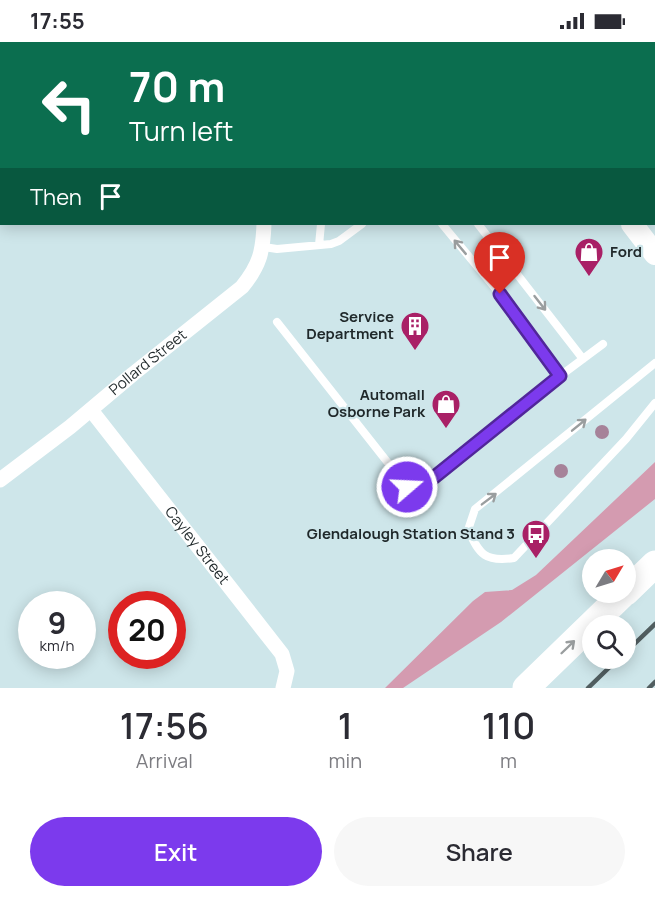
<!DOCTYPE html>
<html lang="en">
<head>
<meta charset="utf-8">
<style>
  body { margin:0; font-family:Manrope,sans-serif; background:#f7f7f7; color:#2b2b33; height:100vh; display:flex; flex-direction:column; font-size:22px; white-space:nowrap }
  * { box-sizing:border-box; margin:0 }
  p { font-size:20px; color:#7c7c81 }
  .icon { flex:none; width:33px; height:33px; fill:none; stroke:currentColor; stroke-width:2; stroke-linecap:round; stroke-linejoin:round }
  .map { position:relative; height:646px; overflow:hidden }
  .details { display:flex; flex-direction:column; background:#fff; flex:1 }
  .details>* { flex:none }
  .hud { position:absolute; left:0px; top:0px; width:656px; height:183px; box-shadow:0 3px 15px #0003; background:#0b6e4f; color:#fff; overflow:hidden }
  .needle { width:39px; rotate:52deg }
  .tools { position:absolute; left:582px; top:507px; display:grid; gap:12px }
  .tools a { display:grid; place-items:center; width:54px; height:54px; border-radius:50%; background:#fff; box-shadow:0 3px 15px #0003; font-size:30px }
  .speed { position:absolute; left:18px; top:549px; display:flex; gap:12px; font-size:30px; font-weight:700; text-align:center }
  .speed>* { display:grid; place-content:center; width:78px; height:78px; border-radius:50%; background:#fff; box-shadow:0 3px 15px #0003; line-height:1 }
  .speed small { font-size:15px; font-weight:400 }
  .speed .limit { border:9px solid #d22; background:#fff; color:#111 }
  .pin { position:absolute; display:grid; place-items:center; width:51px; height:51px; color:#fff; margin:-62px -26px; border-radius:50% 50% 50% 0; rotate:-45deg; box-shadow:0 0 6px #0007 }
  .pin .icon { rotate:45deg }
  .me { position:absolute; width:66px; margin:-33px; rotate:71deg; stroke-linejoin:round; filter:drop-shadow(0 0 4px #0008) }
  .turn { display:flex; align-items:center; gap:21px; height:126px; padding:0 30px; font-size:27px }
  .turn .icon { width:78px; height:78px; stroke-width:2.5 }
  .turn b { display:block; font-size:42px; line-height:51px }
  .then { display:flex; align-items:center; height:57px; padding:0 30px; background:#0003; gap:12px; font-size:22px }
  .eta { display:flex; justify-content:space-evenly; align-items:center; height:102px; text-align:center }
  .eta b { font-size:36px; font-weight:600; line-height:42px }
  .cta { display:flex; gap:12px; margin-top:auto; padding:12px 30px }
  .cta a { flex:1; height:69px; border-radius:36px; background:#7c3aed; color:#fff; font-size:24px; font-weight:600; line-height:69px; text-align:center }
  .cta a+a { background:#f7f7f7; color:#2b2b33 }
  .status { display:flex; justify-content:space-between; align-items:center; height:42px; padding:0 30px; background:#fff; direction:ltr }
  .status svg { height:16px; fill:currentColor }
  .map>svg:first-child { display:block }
</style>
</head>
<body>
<div class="status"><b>17:55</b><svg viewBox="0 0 49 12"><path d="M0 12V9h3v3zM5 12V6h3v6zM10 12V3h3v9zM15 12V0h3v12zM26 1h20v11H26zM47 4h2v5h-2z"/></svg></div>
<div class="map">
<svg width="655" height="646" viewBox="0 0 655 646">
  <rect width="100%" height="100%" fill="#cee6ea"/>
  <path fill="#d49bb0" d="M68 0H335L67 1Z
    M655 420V457L501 580 403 646H385L473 559 485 550 512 548 536 533Z"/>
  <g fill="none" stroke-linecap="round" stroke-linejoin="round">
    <path stroke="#fff" stroke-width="8" d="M442 182 500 252 560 334
      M478 182 583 317
      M319 203 321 182
      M264 205 277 207 331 202 339 199 362 182
      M277 280 407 445 415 447 422 445 560 334 603 302
      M655 321 475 467 468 488C480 513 485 520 514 516L626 397 655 361"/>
    <g stroke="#fff" stroke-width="15">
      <path d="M364 2 366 0"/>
      <path d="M0 77 2 78"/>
      <path id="s1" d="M91 368 282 612 287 629 283 646"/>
      <path id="s2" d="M0 438 70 385 133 332 242 245C260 223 263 209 264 182"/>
    </g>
    <path stroke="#fff" stroke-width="22" d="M495 0 496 2
      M528 0 529 2
      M14 2 15 0
      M52 2 53 0
      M0 21 2 19
      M0 65 2 63
      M654 160 655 162
      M632 182 655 212"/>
    <path stroke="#fff" stroke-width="27" d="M626 550 655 522
      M526 646 625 550"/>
    <path stroke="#515e60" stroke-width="4.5" d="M626 610 655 582
      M588 646 619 616
      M649 646 655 640"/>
  </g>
  <g fill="#a68299">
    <circle cx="602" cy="390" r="7"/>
    <circle cx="561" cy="429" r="7"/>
  </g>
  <defs><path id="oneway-shaft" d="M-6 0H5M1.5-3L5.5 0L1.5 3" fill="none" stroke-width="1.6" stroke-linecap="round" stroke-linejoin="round" transform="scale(1.5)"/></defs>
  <g stroke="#9a9e9f">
    <use href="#oneway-shaft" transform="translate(460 205) rotate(-130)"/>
    <use href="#oneway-shaft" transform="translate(540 261) rotate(52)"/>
    <use href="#oneway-shaft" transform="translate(579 383) rotate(-39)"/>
    <use href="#oneway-shaft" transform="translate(489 457) rotate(-37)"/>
    <use href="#oneway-shaft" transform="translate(568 605) rotate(-44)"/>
  </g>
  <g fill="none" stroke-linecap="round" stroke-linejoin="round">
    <g stroke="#51269a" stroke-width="15">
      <path id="route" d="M407 445 415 447 422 445 560 334 500 252"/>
    </g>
    <use href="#route" stroke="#7c3aed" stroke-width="10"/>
  </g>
  <defs>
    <g id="shop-pin" transform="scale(1.5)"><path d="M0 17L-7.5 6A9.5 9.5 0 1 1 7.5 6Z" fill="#a92066" stroke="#cee6ea"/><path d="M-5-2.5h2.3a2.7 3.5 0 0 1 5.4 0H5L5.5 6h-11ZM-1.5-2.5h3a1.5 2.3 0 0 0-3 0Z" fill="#fff"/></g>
    <g id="building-pin" transform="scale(1.5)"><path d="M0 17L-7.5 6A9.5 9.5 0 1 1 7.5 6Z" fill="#a92066" stroke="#cee6ea"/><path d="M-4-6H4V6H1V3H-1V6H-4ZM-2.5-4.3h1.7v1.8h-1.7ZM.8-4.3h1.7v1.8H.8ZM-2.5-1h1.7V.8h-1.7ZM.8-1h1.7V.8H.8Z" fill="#fff"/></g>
    <g id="bus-pin" transform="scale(1.5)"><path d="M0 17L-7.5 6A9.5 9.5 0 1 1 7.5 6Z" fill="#a92066" stroke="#cee6ea"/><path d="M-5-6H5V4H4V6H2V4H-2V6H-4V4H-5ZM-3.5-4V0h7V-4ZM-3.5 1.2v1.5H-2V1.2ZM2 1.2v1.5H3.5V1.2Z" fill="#fff"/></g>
  </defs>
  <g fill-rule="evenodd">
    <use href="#shop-pin" x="589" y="210"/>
    <use href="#building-pin" x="415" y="284"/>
    <use href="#shop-pin" x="446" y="362"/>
    <use href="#bus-pin" x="536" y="492"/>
  </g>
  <g text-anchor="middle" stroke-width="4.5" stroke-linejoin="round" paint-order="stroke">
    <g font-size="15" font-weight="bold" fill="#1f282a" stroke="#cee6ea" text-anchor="end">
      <text x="610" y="215" text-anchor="start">Ford</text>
      <text x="394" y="280">Service<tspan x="394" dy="17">Department</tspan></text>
      <text x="425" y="358">Automall<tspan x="425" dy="17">Osborne Park</tspan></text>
      <text x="515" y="497">Glendalough Station Stand 3</text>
    </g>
    <g font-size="15" fill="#1f282a" stroke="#cee6ea">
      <text dy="5" stroke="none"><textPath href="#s2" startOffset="189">Pollard Street</textPath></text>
      <text dy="5" stroke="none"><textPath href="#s1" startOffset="172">Cayley Street</textPath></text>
    </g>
  </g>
</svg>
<div class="tools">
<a><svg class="needle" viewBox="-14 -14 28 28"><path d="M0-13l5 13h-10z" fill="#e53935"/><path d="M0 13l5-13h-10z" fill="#7c7c81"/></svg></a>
<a><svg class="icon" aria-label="search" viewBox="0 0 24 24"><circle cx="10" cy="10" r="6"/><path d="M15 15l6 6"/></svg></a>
</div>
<div class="speed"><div>9<small>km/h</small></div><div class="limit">20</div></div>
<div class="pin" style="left:500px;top:252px;background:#d93025"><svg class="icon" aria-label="arrive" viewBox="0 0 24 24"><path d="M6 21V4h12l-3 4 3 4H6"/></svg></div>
<svg class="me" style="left:407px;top:445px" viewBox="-20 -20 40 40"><circle r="17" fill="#7c3aed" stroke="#fff" stroke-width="3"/><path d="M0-11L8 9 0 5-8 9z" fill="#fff"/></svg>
<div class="hud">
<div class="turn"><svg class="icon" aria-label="left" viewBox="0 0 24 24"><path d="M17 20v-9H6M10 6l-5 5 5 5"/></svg><div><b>70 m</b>Turn left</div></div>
<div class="then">Then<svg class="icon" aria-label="arrive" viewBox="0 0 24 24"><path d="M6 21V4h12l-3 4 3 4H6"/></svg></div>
</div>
</div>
<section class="details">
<div class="eta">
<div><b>17:56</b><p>Arrival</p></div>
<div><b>1</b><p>min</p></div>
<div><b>110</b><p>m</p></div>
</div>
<div class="cta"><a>Exit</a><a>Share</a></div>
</section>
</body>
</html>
